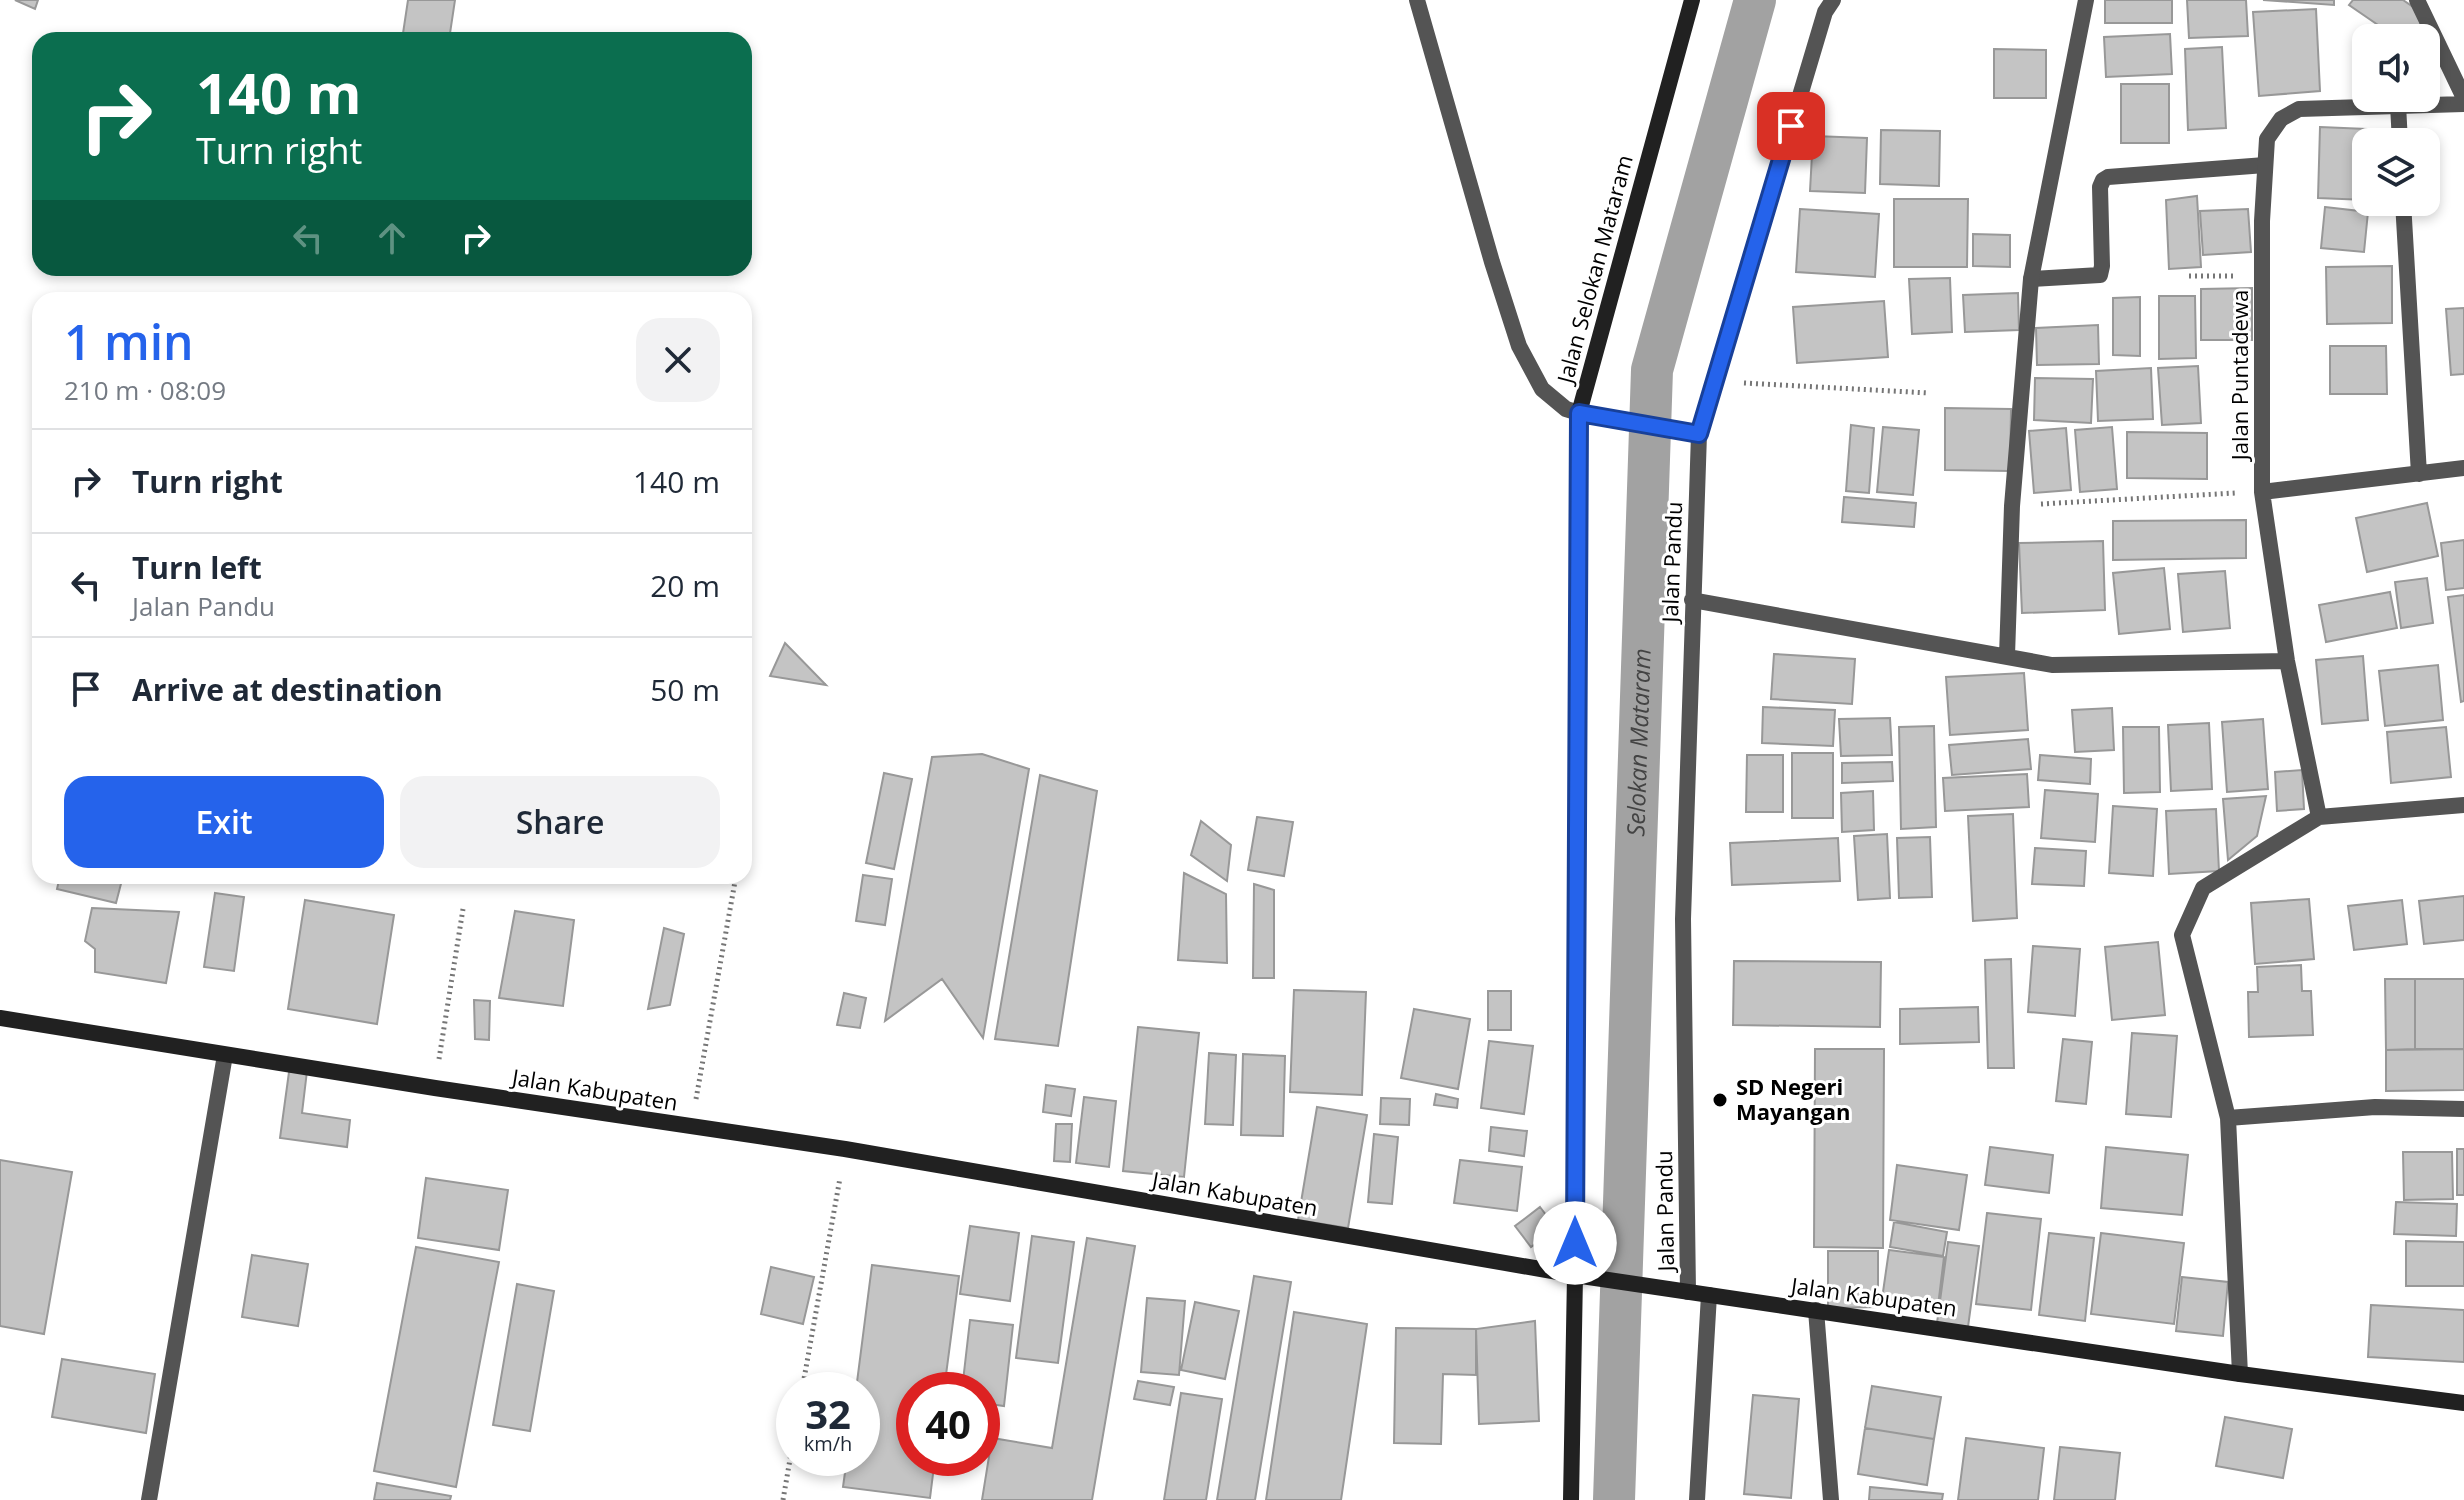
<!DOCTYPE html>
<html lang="en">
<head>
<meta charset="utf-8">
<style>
  body { margin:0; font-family:"Open Sans",sans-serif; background:#f2f2f3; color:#1f2937; height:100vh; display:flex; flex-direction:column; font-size:30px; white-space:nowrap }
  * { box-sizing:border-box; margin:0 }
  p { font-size:26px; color:#747a83 }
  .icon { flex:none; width:44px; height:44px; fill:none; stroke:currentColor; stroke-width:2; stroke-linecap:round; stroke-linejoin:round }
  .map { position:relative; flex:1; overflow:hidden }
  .details { position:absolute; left:32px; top:292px; width:720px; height:592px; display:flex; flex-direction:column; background:#fff; border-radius:24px; box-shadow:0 4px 12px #0003 }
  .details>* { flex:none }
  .guide { position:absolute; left:32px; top:32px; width:720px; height:244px; border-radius:24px; box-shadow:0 4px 12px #0003; background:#0b6e4f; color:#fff; overflow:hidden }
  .controls { position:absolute; left:2352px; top:24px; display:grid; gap:16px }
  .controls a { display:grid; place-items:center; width:88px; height:88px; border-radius:16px; background:#fff; box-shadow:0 4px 12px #0003; font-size:40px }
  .speed { position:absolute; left:776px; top:1372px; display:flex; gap:16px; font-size:40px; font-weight:700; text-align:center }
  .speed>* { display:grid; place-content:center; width:104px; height:104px; border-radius:50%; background:#fff; box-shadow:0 4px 12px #0003; line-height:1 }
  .speed small { font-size:20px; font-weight:400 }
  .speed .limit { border:12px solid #d22; background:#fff; color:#111 }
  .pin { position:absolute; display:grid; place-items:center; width:68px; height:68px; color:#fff; margin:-34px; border-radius:16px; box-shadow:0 4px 12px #0006 }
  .me { position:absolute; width:88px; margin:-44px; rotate:0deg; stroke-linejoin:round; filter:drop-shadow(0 0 6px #0008) }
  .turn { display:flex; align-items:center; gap:28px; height:168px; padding:0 32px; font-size:36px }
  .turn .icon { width:104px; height:104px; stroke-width:2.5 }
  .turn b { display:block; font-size:56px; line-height:68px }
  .lanes { display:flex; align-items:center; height:76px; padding:0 32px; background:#0003; justify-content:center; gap:40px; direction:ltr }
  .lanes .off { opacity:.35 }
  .round { display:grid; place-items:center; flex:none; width:84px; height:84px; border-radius:24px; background:#f2f2f3 }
  .head { display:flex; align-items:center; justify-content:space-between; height:136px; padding:0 32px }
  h1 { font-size:48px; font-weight:600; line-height:60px; color:#2563eb }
  .primary-button { display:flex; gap:16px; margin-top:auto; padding:16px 32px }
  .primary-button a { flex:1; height:92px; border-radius:24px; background:#2563eb; color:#fff; font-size:32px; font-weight:600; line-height:92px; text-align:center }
  .primary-button a+a { background:#f2f2f3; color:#1f2937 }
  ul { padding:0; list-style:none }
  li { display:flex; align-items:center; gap:24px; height:104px; padding:0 32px; border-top:2px solid #e0e1e3 }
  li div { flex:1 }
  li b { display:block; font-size:30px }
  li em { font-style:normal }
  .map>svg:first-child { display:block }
</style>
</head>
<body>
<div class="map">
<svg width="2464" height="1500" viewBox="0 0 2464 1500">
  <rect width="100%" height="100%" fill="#fff"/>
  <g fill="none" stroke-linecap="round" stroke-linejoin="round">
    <path stroke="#a2a2a2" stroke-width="42" id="s1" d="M1614 1500 1652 370 1755 0"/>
  </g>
  <path fill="#c4c4c4" stroke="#989898" stroke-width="2" d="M15 0H38L35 9Z
    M408 0H455L449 40H402Z
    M2105 0H2172V23H2105Z
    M2187 0H2246L2248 36 2189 38Z
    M2263 0H2334V5Z
    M2353 0H2403L2426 16 2410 38H2397L2349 5Z
    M2316 9 2320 91 2259 96 2253 12Z
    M2170 34 2172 74 2106 77 2104 37Z
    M2222 47 2226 128 2188 130 2185 49Z
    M1994 49 2046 50V98H1994Z
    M2121 84H2169V143H2121Z
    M2320 127 2390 130 2389 142H2366V200L2318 198Z
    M1881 130 1940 131 1939 186 1880 184Z
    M1813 136 1867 138 1865 193 1810 191Z
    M2197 196 2201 267 2169 269 2166 200Z
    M1894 199H1968L1967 267H1894Z
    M2325 207 2368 212 2364 252 2321 248Z
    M1800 209 1879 214 1875 277 1796 272Z
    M2248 209 2251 252 2203 255 2200 211Z
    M1973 234 2010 235V267L1973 266Z
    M2392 266V323L2327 324 2326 267Z
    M1950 278 1952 332 1912 334 1909 279Z
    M2252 288V340H2201V289Z
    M2018 293 2019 330 1965 332 1963 295Z
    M2159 296H2195L2196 358 2159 359Z
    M2140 297V356L2113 355V298Z
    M1884 301 1888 357 1797 363 1793 307Z
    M2464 308V374L2451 375 2446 309Z
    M2098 325 2099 364 2037 365 2036 328Z
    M2330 346H2386L2387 394H2330Z
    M2198 366 2201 423 2162 425 2158 368Z
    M2151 368 2153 419 2098 421 2096 371Z
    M2035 378 2093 379 2091 423 2034 420Z
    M1945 408 2011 409 2010 471 1945 470Z
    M1851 425 1874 428 1869 493 1846 491Z
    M1883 427 1919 430 1913 495 1877 492Z
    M2112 427 2117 489 2080 492 2075 430Z
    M2066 428 2071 490 2034 493 2029 431Z
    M2127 432 2207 433V479L2127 478Z
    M1844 497 1916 503 1914 527 1842 522Z
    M2427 503 2438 556 2367 572 2356 518Z
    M2246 520V558L2113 560V521Z
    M2464 540V588L2446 590 2441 543Z
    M2103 541 2105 610 2022 613 2019 543Z
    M2164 568 2170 629 2119 634 2113 573Z
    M2225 571 2230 628 2183 632 2178 574Z
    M2427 578 2433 623 2401 628 2395 582Z
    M2390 592 2397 628 2326 642 2319 605Z
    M2464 595V701L2461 702 2448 597Z
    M785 643 826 685 770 676Z
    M1774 654 1855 659 1852 704 1771 699Z
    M2363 656 2368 720 2322 724 2316 660Z
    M2438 665 2443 720 2385 726 2379 671Z
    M2024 673 2028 730 1950 735 1946 677Z
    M1763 707 1835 710 1833 746 1762 743Z
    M2112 708 2114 750 2075 752 2072 710Z
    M1890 718 1892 755 1841 756 1839 719Z
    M2263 719 2268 789 2227 792 2222 722Z
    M2209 723 2212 789 2171 791 2168 725Z
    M1934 726 1936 827 1901 829 1899 727Z
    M2123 727H2159L2160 792 2124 793Z
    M2446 727 2451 777 2391 783 2387 732Z
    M2028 739 2031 769 1952 775 1949 745Z
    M1792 753H1833V818H1792Z
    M982 754 1029 769 983 1038 942 979 885 1021 932 757Z
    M1747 755H1783V812H1746Z
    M2040 755 2091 759 2090 784 2038 780Z
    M1892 762 1893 781 1842 783V763Z
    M2302 770 2304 809 2277 811 2275 772Z
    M884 773 912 779 894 869 866 863Z
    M2027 774 2029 807 1945 811 1943 778Z
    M1040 775 1097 791 1058 1046 995 1039Z
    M2045 790 2098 794 2095 842 2041 838Z
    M1873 791 1874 830 1842 832 1841 793Z
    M2266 796 2257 836 2228 860 2223 799Z
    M2113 806 2157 809 2153 876 2109 873Z
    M2216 809 2219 871 2169 874 2166 811Z
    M2013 814 2017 918 1973 921 1968 816Z
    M1257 817 1293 822 1284 876 1248 870Z
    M1201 821 1231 845 1227 881 1191 855Z
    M1887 834 1890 898 1858 900 1854 836Z
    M1930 837 1932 897 1899 898 1897 838Z
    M1838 838 1840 881 1732 885 1730 843Z
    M2035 848 2086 851 2084 886 2032 884Z
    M1184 873 1226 894 1227 963 1178 960Z
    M863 875 892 879 885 925 856 921Z
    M60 876H123L116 903 57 889Z
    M1254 884 1274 890V978H1253Z
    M215 893 244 897 234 971 204 967Z
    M2464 896V940L2424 944 2419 901Z
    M2309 899 2314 959 2255 964 2251 903Z
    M305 900 394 915 377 1024 288 1009Z
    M2402 900 2407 944 2354 950 2348 906Z
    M92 908 179 912 166 983 95 972V949L85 941Z
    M515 911 574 920 563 1006 499 998Z
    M664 928 684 934 670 1005 648 1009Z
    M2158 942 2165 1015 2112 1020 2105 947Z
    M2033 946 2080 949 2075 1016 2028 1012Z
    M2011 959 2014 1068H1988L1985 960Z
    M1734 961 1881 962 1880 1027 1733 1025Z
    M2301 965 2302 991H2311L2313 1035 2249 1037 2248 992H2258L2257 967Z
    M2385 979H2415V1049L2386 1050Z
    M2415 979H2464V1049H2415Z
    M1294 990 1366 992 1362 1095 1290 1092Z
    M1488 991H1511V1030H1488Z
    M844 993 866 998 860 1028 837 1025Z
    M474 1000 490 1001 489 1040 475 1039Z
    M1978 1007 1979 1042 1900 1044V1009Z
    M1414 1009 1470 1019 1458 1089 1401 1078Z
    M1138 1027 1199 1033 1184 1177 1123 1171Z
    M2132 1033 2177 1036 2171 1117 2126 1114Z
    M2063 1039 2092 1042 2086 1104 2056 1101Z
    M1489 1041 1533 1046 1524 1114 1481 1108Z
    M1815 1049H1884L1883 1248 1814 1247Z
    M2464 1049V1090L2386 1091V1050Z
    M1209 1053 1236 1055 1233 1125 1205 1124Z
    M1243 1054 1285 1056 1283 1136 1241 1135Z
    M307 1071 302 1113 350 1120 347 1147 280 1138 289 1072Z
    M1046 1085 1075 1089 1071 1116 1043 1112Z
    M1436 1094 1458 1099 1457 1108 1434 1105Z
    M1084 1097 1116 1101 1109 1167 1076 1163Z
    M1381 1098 1410 1099 1409 1125 1380 1124Z
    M1317 1107 1367 1115 1348 1228 1298 1220Z
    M1056 1124H1072L1070 1162 1054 1161Z
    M1491 1127 1527 1131 1524 1156 1489 1151Z
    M1374 1134 1398 1137 1392 1204 1368 1202Z
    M1990 1147 2053 1155 2049 1193 1985 1185Z
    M2106 1147 2188 1155 2182 1215 2101 1208Z
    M2457 1149H2464V1195H2457Z
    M2403 1152H2452L2453 1199 2404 1200Z
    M0 1160 72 1172 44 1334 0 1326Z
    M1460 1160 1522 1167 1517 1211 1454 1203Z
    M1897 1165 1967 1175 1959 1230 1890 1220Z
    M426 1178 508 1190 499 1250 418 1238Z
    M2396 1202 2457 1204 2456 1236 2394 1234Z
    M1540 1207 1556 1228 1531 1247 1515 1226Z
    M1987 1213 2041 1219 2031 1310 1976 1304Z
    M1894 1222 1947 1232 1943 1256 1890 1247Z
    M970 1226 1019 1233 1010 1301 960 1294Z
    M2049 1233 2094 1238 2085 1321 2039 1315Z
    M2101 1233 2184 1243 2174 1324 2091 1314Z
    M1032 1236 1074 1242 1058 1363 1016 1358Z
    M1087 1238 1135 1246 1092 1500H982L992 1438 1052 1448Z
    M2406 1241 2464 1242V1286H2406Z
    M1948 1242 1979 1246 1968 1327 1937 1323Z
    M416 1247 499 1262 456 1487 374 1471Z
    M1889 1250 1944 1257 1938 1306 1882 1299Z
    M1828 1251H1878V1307L1828 1308Z
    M252 1255 308 1264 298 1326 242 1317Z
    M872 1265 959 1276 944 1390H914V1458H935L930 1498 843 1487 847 1458H862V1390H856Z
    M771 1267 814 1277 803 1324 761 1314Z
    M1254 1276 1291 1282 1255 1500H1217Z
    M2182 1277 2228 1282 2223 1336 2176 1331Z
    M517 1284 554 1291 530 1431 493 1425Z
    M1147 1298 1185 1301 1179 1375 1141 1372Z
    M1195 1302 1239 1311 1225 1379 1181 1370Z
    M2371 1305 2464 1310V1362L2368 1357Z
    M1294 1312 1367 1324 1341 1500H1266Z
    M970 1320 1013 1325 1004 1406 982 1403V1390H962Z
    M1535 1321 1539 1421 1479 1424 1476 1329Z
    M1396 1328 1476 1329V1375L1443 1374 1441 1444 1394 1443Z
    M62 1359 155 1374 146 1433 52 1417Z
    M1138 1381 1174 1387 1170 1405 1134 1399Z
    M1872 1386 1941 1397 1934 1439 1865 1428Z
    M1181 1393 1222 1399 1206 1500H1164Z
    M1753 1395 1799 1399 1791 1498 1744 1494Z
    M2225 1417 2292 1429 2283 1478 2216 1466Z
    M1865 1428 1934 1439 1927 1485 1858 1474Z
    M1966 1438 2044 1448 2038 1500H1958Z
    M2060 1447 2120 1453 2115 1500H2054Z
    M377 1483 451 1496 450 1500H374Z
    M1870 1487 1943 1494 1942 1500H1869Z"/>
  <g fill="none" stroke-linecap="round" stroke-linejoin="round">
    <path stroke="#767676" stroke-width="5" stroke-dasharray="2 4" stroke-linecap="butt" d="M2189 276H2233
      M1744 383 1929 393
      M2041 504 2235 493
      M744 831 748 810
      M439 1059 463 909
      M696 1099 736 876
      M802 1390 840 1178
      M783 1500 794 1436"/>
    <path stroke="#545454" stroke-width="16" d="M2031 279 2100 275 2102 266 2100 187 2103 180 2108 177 2265 165"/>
    <path stroke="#545454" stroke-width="16" d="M1417 0 1492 262 1519 346 1542 389 1566 409 1579 413 1699 434
      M2417 0 2464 98
      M2398 105 2400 142
      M2403 202 2419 474
      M2262 492 2464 468
      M1692 600 2052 665 2287 661
      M2007 656 2012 506 2031 279 2086 0
      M2319 817 2287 661 2262 492V221L2267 139 2281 119 2299 109 2464 104
      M2228 1118 2375 1107 2464 1109
      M1688 1292 1683 919 1699 434 1825 12 1833 0
      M1816 1310 1831 1500
      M2240 1374 2228 1118 2182 935 2203 888 2319 817 2464 805
      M149 1500 225 1055
      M1697 1500 1709 1295"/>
    <path stroke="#212121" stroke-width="16" d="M0 1018 435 1088 845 1149 1575 1275 2240 1374 2464 1403
      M1571 1500 1575 1275 1579 413 1692 0"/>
  </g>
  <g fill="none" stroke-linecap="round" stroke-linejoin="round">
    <g stroke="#184099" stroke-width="20">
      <path id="route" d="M1575 1243 1579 413 1699 434 1791 126"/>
    </g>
    <use href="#route" stroke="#2563eb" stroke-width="14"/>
  </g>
  <circle fill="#000" stroke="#fff" stroke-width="3" cx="1720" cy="1100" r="8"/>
  <g text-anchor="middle" stroke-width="6" stroke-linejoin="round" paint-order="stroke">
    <g font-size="22" fill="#000" stroke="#fff">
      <text transform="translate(1595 269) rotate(-75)" y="8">Jalan Selokan Mataram</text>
      <text transform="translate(2240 375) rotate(-90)" y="8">Jalan Puntadewa</text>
      <text transform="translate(1672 562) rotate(-88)" y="8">Jalan Pandu</text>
      <text transform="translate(595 1090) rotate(9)" y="8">Jalan Kabupaten</text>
      <text transform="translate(1235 1194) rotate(10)" y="8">Jalan Kabupaten</text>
      <text transform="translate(1665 1211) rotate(-91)" y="8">Jalan Pandu</text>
      <text transform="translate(1874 1297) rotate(8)" y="8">Jalan Kabupaten</text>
    </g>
    <g font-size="22" font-weight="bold" fill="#000" stroke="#fff" text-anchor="start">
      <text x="1736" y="1095">SD Negeri<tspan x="1736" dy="25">Mayangan</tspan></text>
    </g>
    <g font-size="24" font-style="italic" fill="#434343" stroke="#fff">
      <text dy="8" stroke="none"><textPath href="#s1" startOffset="758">Selokan Mataram</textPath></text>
    </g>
  </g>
</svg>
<div class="controls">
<a><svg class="icon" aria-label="sound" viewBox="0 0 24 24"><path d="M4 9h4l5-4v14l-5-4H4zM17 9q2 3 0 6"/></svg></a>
<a><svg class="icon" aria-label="layers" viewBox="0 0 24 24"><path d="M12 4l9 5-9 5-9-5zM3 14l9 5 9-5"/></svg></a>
</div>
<div class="speed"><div>32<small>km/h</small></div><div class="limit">40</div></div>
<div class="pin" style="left:1791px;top:126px;background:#d93025"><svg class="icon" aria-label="arrive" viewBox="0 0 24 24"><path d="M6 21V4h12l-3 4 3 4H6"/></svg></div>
<svg class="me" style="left:1575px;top:1243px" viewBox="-20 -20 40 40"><circle r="19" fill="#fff"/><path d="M0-13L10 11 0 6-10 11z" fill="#2563eb"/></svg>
<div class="guide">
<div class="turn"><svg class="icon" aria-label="right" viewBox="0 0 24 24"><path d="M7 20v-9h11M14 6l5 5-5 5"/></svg><div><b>140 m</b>Turn right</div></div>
<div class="lanes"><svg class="icon off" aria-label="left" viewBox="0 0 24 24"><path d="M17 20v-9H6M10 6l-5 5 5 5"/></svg><svg class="icon off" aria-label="ahead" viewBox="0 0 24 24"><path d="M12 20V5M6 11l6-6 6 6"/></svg><svg class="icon" aria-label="right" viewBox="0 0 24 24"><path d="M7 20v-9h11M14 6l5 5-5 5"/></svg></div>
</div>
<section class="details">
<div class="head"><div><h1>1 min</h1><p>210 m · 08:09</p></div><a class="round"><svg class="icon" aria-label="close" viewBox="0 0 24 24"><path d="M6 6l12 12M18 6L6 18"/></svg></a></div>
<ul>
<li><svg class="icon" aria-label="right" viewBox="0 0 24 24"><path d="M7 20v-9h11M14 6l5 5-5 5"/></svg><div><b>Turn right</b></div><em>140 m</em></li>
<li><svg class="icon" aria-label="left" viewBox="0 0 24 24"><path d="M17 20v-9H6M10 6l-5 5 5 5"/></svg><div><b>Turn left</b><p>Jalan Pandu</p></div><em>20 m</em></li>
<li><svg class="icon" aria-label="arrive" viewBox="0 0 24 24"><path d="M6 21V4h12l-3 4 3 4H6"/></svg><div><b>Arrive at destination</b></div><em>50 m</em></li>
</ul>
<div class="primary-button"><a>Exit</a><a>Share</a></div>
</section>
</div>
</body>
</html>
